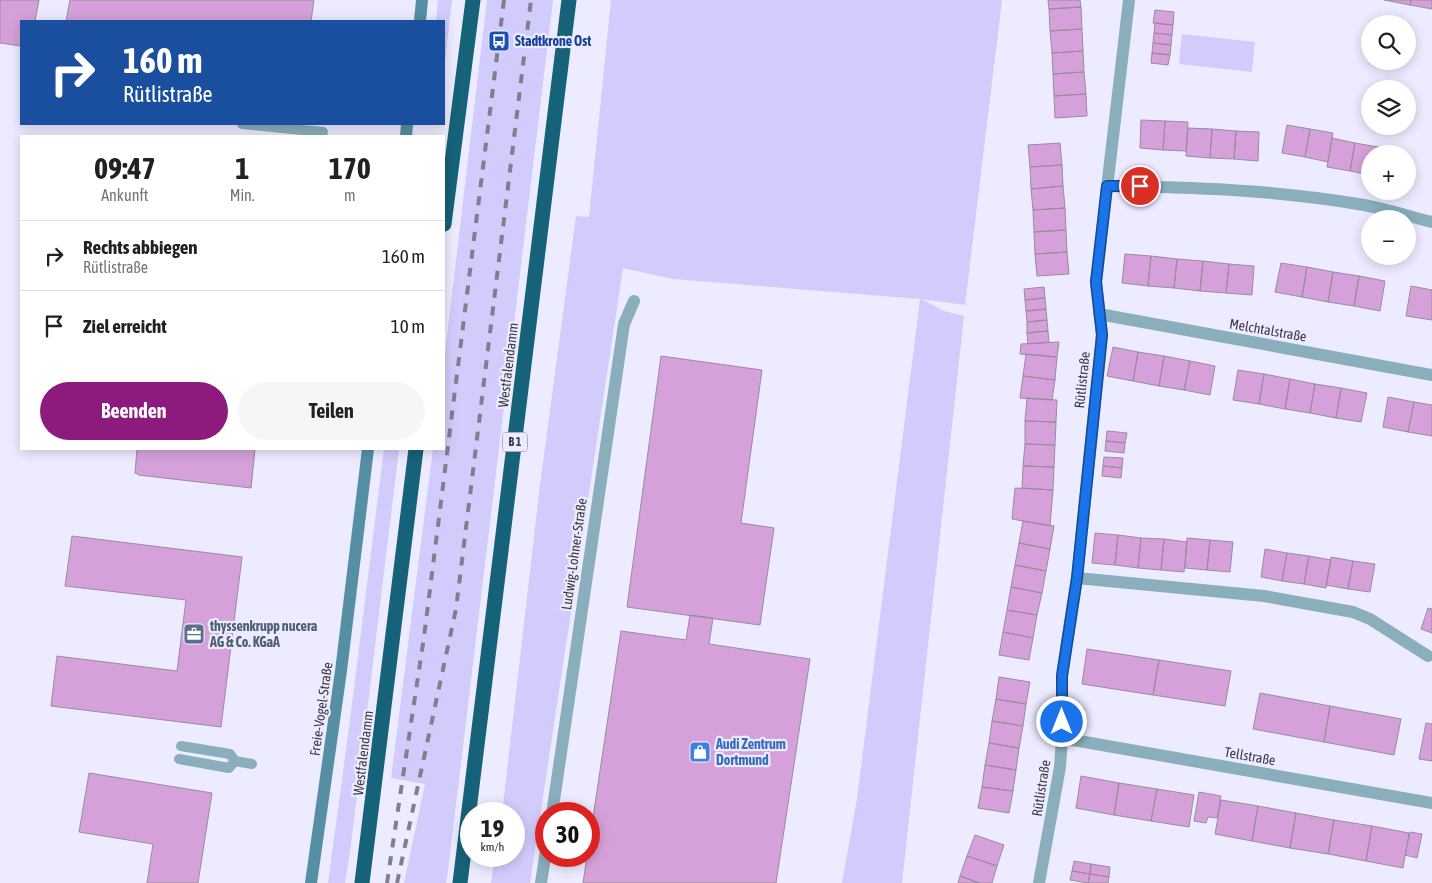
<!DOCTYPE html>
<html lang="de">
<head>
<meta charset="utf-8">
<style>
  body { margin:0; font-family:"Asap Condensed",sans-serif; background:#f6f6f6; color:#202124; height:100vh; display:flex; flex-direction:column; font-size:19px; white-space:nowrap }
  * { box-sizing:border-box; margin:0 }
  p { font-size:16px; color:#757577 }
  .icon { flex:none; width:28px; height:28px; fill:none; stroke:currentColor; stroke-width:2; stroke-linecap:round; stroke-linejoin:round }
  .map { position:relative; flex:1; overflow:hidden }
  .details { position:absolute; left:20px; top:135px; width:425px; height:315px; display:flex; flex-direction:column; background:#fff; border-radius:0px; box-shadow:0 2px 12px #0003 }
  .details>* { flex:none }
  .guide { position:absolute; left:20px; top:20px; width:425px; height:105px; border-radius:0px; box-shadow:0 2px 12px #0003; background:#1a4fa0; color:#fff; overflow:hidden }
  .buttons { position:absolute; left:1361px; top:15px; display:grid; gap:10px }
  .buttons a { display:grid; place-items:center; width:55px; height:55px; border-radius:50%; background:#fff; box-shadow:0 2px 12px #0003; font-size:25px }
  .speed { position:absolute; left:460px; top:802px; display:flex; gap:10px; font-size:25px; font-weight:700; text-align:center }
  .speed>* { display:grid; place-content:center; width:65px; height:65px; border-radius:50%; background:#fff; box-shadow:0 2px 12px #0003; line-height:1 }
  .speed small { font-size:12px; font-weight:400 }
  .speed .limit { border:8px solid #d22; background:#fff; color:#111 }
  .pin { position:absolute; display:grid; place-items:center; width:42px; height:42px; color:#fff; margin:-21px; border:2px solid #fff; border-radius:50%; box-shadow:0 1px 5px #0007 }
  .me { position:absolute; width:55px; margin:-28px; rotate:0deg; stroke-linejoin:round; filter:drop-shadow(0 0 4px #0008) }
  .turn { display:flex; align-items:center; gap:18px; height:105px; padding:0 20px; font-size:22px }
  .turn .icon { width:65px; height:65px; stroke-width:2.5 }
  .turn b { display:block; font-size:35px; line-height:42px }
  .eta { display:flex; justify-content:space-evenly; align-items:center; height:85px; text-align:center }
  .eta b { font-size:30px; font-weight:700; line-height:35px }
  .button { display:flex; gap:10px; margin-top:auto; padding:10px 20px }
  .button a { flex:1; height:58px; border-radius:30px; background:#8c1b7d; color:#fff; font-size:20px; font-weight:700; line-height:58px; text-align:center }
  .button a+a { background:#f6f6f6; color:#202124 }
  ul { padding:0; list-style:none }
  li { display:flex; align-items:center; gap:15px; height:70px; padding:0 20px; border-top:1px solid #e0e0e0 }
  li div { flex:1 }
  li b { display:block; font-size:19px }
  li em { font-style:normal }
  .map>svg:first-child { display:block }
</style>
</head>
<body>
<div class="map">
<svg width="1432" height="883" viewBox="0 0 1432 883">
  <rect width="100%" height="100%" fill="#edebff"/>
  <path fill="#d1ccfc" d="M438 0H452L444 69V21H436Z
    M487 0H553L448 871 446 883H404L425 784 391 778 433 449H444V361Z
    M611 0H1002L965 305 921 299 944 311 964 316 902 883H842L857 799 920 299 673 279 623 268 530 883H491L495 856H514V814H502L540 485 576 216 589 217Z
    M1182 34 1255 42 1252 72 1179 64Z
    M384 449H399L350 852 345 883H328L349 728Z"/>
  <path fill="#d6a1da" stroke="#9a8c9b" d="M0 0H39L35 21H21V46L0 43Z
    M70 0H314L311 21H66Z
    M1048 0H1080L1081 7 1049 9Z
    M1384 0H1411L1410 5Z
    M1411 0H1432V9L1410 5Z
    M1081 7 1082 29 1050 31 1049 9Z
    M1155 10 1174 12 1173 25 1153 23Z
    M1155 23 1173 25 1172 35 1154 33Z
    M1082 29 1083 51 1052 53 1050 31Z
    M1154 33 1172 35 1171 45 1153 43Z
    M1153 43 1171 45 1170 55 1152 53Z
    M1083 51 1084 72 1053 74 1052 53Z
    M1152 53 1170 55 1168 65 1151 63Z
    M1084 72 1086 94 1054 96 1053 74Z
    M1086 94 1087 116 1055 118 1054 96Z
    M1141 120 1165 121 1163 150 1140 148Z
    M1165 121 1188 122 1186 151 1163 150Z
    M1287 125 1310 129 1305 157 1282 153Z
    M1188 128 1212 129 1210 158 1186 156Z
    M1212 129 1236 131 1234 159 1210 158Z
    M1310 129 1333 133 1328 162 1305 157Z
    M1236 131 1259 132 1258 161 1234 159Z
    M1332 138 1355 143 1350 171 1327 167Z
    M1060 143 1062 165 1030 167 1028 145Z
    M1355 143 1378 147 1376 154H1370V175L1350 171Z
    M1378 147 1400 151V154H1376Z
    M1062 165 1063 186 1031 189 1030 167Z
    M1063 186 1065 208 1033 210 1031 189Z
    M1065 208 1066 230 1034 232 1033 210Z
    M1066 230 1067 252 1035 254 1034 232Z
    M1067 252 1069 274 1037 276 1035 254Z
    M1125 254 1151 256 1148 286 1122 283Z
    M1151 256 1177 259 1174 288 1148 286Z
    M1177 259 1203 261 1200 291 1174 288Z
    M1203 261 1229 264 1226 293 1200 291Z
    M1281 263 1307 267 1302 297 1275 292Z
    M1229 264 1254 266 1252 295 1226 293Z
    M1307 267 1333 272 1328 302 1302 297Z
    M1333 272 1359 276 1354 306 1328 302Z
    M1359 276 1385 281 1380 311 1354 306Z
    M1411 286 1432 290V320L1406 316Z
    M1044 287 1045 298 1025 300 1024 289Z
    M1045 298 1046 309 1026 311 1025 300Z
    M1046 309 1047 320 1027 322 1026 311Z
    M1047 320 1048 331 1027 333V322Z
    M1048 331 1049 342 1028 344 1027 333Z
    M1059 342 1057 357 1020 354 1021 344Z
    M1113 347 1138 352 1133 381 1107 376Z
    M1138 352 1164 356 1159 386 1133 381Z
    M1026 354 1057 357 1055 380 1023 376Z
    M661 356 762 370 741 523 774 528 760 625 627 607Z
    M1164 356 1190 361 1184 390 1159 386Z
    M1190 361 1215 366 1210 395 1184 390Z
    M1238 370 1264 374 1259 404 1233 400Z
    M1264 374 1290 379 1285 409 1259 404Z
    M1023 376 1055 380 1052 400 1020 398Z
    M1290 379 1315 384 1310 413 1285 409Z
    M1315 384 1341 388 1336 418 1310 413Z
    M1341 388 1367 393 1361 422 1336 418Z
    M1388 397 1414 402 1408 432 1383 427Z
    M1027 398 1057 400 1056 422 1025 421Z
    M1414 402 1432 405V436L1408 432Z
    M1025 421 1056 422 1055 445 1025 444Z
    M1107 431 1127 433 1125 443 1106 441Z
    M1106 441 1125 443 1124 453 1105 451Z
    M1025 444 1055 445 1054 467 1023 466Z
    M137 449H255L251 488 138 475V474L135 473Z
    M1104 457 1123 458 1122 468 1103 466Z
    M1023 466 1054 467 1053 490 1022 488Z
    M1103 466 1122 468 1121 478 1102 476Z
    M1015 488 1053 490 1050 526 1012 519Z
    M1023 521 1054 526 1050 549 1019 543Z
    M1095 533 1118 535 1115 565 1092 563Z
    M1118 535 1141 538 1138 568 1115 565Z
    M72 536 242 557 221 727 51 706 57 656 177 671 186 600 65 586Z
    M1141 538 1164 539 1161 570 1138 568Z
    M1187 538 1210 540 1207 570 1185 568Z
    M1164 539 1187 542 1184 572 1161 570Z
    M1210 540 1233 542 1230 572 1207 570Z
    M1019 543 1050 549 1046 571 1015 565Z
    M1265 549 1287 553 1282 581 1261 577Z
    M1287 553 1309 556 1304 584 1282 581Z
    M1309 556 1331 560 1326 588 1304 584Z
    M1331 557 1353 561 1348 589 1326 585Z
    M1353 561 1375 564 1370 592 1348 589Z
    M1015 565 1046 571 1042 593 1011 587Z
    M1011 587 1042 593 1037 615 1007 610Z
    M1428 608 1432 609V633L1421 629Z
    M1007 610 1037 615 1033 638 1003 632Z
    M690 615 713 618 709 644 810 659 776 883H583L587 856H589V844L621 631 686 640Z
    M1003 632 1033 638 1029 660 999 655Z
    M1087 649 1159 660 1153 695 1082 684Z
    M1159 660 1231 671 1225 706 1153 695Z
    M999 677 1030 682 1026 704 996 699Z
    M1260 693 1330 706 1324 742 1253 729Z
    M996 699 1026 704 1023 726 992 721Z
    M1330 706 1401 719 1394 755 1324 742Z
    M992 721 1023 726 1019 748 989 743Z
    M1426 723 1432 724V761L1419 759Z
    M989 743 1019 748 1016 770 985 765Z
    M985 765 1016 770 1013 791 982 787Z
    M89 773 212 793 198 883H147L153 844 79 832Z
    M1081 776 1119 783 1114 815 1076 808Z
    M1119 783 1157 789 1151 821 1114 815Z
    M982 787 1013 791 1009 813 978 808Z
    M1157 789 1194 795 1189 827 1151 821Z
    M1199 792 1221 796 1217 818 1208 817 1206 823 1194 821Z
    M1221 800 1258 806 1252 841 1215 834Z
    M1258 806 1296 813 1290 848 1252 841Z
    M1296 813 1334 820 1328 854 1290 848Z
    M1334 820 1372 826 1366 861 1328 854Z
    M1372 826 1409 833 1403 868 1366 861Z
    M1410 832 1422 834 1417 858 1405 855Z
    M975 835 1004 845 997 866 967 856Z
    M967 856 997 866 992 883H979L960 876Z
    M1074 861 1091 864 1090 874 1072 871Z
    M1091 864 1110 867 1109 877 1090 874Z
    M1072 871 1090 874 1088 883 1070 880Z
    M1090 874 1109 877 1108 883H1088Z
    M960 876 979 883H958Z"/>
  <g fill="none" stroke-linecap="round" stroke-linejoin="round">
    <path stroke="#8aaebc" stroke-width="10" d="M242 124 323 132
      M181 746 230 754 235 761 252 764
      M179 759 229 768 235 761"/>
    <path stroke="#8aaebc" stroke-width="12" d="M1107 186C1191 187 1275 190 1358 204 1383 208 1408 216 1432 222
      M1099 314 1432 375
      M1077 578 1264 596 1353 612 1370 619 1428 656
      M1062 738 1432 803
      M552 814 624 324 634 301
      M541 883 546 851
      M1039 883 1060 767 1062 738V675L1077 578 1102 335 1096 282 1129 0"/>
    <path stroke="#568fa3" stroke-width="12" d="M420 21 422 0
      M406 136 407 124
      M311 883 341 671 368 449"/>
    <path stroke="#166279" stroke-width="15" d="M444 224 473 0
      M362 883 416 449
      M460 883 569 0"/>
    <path stroke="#817f8c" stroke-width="4" stroke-dasharray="9 9" stroke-linecap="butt" d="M387 883 424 637 504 0
      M397 883 456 609 531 0"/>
  </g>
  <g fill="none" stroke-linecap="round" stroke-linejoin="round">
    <g stroke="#114b97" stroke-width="12">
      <path id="route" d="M1062 722V676L1077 578 1102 335 1096 282 1107 186H1140"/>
    </g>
    <use href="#route" stroke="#1a73e8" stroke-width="9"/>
  </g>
  <defs>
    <g id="bus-square" transform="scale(1.125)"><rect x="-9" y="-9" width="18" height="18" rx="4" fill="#1a4fb4" stroke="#edebff"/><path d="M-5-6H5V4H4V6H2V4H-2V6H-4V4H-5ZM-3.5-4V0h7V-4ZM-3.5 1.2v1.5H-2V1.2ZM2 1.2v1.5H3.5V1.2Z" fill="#fff"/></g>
    <g id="office-square" transform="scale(1.125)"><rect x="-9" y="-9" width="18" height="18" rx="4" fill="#5c6f8a" stroke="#edebff"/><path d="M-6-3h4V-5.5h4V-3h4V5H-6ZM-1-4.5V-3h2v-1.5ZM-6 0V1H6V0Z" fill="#fff"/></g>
    <g id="shop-square" transform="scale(1.125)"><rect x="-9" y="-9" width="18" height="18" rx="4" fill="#3f7fe0" stroke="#edebff"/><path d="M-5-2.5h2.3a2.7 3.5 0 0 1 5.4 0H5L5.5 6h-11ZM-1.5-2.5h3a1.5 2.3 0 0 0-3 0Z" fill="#fff"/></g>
  </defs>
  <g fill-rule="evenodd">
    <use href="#bus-square" x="499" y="41"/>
    <use href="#office-square" x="194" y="634"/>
    <use href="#shop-square" x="700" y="752"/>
  </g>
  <g text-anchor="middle" stroke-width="4.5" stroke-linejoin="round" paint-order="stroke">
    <rect fill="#edebff" stroke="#706f7b" stroke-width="1" x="502.5" y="432.5" width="25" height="19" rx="4"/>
    <g font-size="12" font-weight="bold" fill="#3b3a42">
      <text x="515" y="446">B 1</text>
    </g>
    <g font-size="14" font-weight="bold" fill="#164399" stroke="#edebff" text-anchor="start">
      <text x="515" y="46">Stadtkrone Ost</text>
    </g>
    <g font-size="14" fill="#3b3a42" stroke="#edebff">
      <text transform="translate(1268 330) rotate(10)" y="5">Melchtalstraße</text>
      <text transform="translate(508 365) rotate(-83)" y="5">Westfalendamm</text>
      <text transform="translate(1082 380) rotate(-84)" y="5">Rütlistraße</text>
      <text transform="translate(574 554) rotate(-82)" y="5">Ludwig-Lohner-Straße</text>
      <text transform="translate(321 709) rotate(-82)" y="5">Freie-Vogel-Straße</text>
      <text transform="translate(363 753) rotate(-83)" y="5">Westfalendamm</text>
      <text transform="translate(1250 756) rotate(10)" y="5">Tellstraße</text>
      <text transform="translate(1041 788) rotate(-81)" y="5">Rütlistraße</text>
    </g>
    <g font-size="14" font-weight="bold" fill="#4e5e75" stroke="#edebff" text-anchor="start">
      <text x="210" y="631">thyssenkrupp nucera<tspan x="210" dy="16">AG &amp; Co. KGaA</tspan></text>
    </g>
    <g font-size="14" font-weight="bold" fill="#366cbe" stroke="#edebff" text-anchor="start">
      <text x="716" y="749">Audi Zentrum<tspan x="716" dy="16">Dortmund</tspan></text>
    </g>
  </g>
</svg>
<div class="buttons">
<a><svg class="icon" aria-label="search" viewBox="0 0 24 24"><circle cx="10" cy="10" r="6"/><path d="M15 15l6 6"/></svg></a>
<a><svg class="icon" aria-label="layers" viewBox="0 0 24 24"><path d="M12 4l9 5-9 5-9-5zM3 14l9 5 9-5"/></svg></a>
<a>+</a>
<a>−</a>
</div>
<div class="speed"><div>19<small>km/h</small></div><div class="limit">30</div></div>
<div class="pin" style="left:1140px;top:186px;background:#d93025"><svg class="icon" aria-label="arrive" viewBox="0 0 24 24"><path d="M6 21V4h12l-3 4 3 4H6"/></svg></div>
<svg class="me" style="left:1062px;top:722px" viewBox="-20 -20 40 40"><circle r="17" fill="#1a73e8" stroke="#fff" stroke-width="3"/><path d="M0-11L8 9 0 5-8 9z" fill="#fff"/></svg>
<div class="guide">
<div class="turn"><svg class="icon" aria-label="right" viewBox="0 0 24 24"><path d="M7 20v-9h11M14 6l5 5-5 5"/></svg><div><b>160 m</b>Rütlistraße</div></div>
</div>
<section class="details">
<div class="eta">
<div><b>09:47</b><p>Ankunft</p></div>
<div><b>1</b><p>Min.</p></div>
<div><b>170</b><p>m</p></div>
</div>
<ul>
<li><svg class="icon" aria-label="right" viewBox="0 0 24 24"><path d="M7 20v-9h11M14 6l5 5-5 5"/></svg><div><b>Rechts abbiegen</b><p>Rütlistraße</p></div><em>160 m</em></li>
<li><svg class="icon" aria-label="arrive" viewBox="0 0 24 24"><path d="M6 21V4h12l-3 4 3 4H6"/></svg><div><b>Ziel erreicht</b></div><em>10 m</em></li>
</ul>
<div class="button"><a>Beenden</a><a>Teilen</a></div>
</section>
</div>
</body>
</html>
